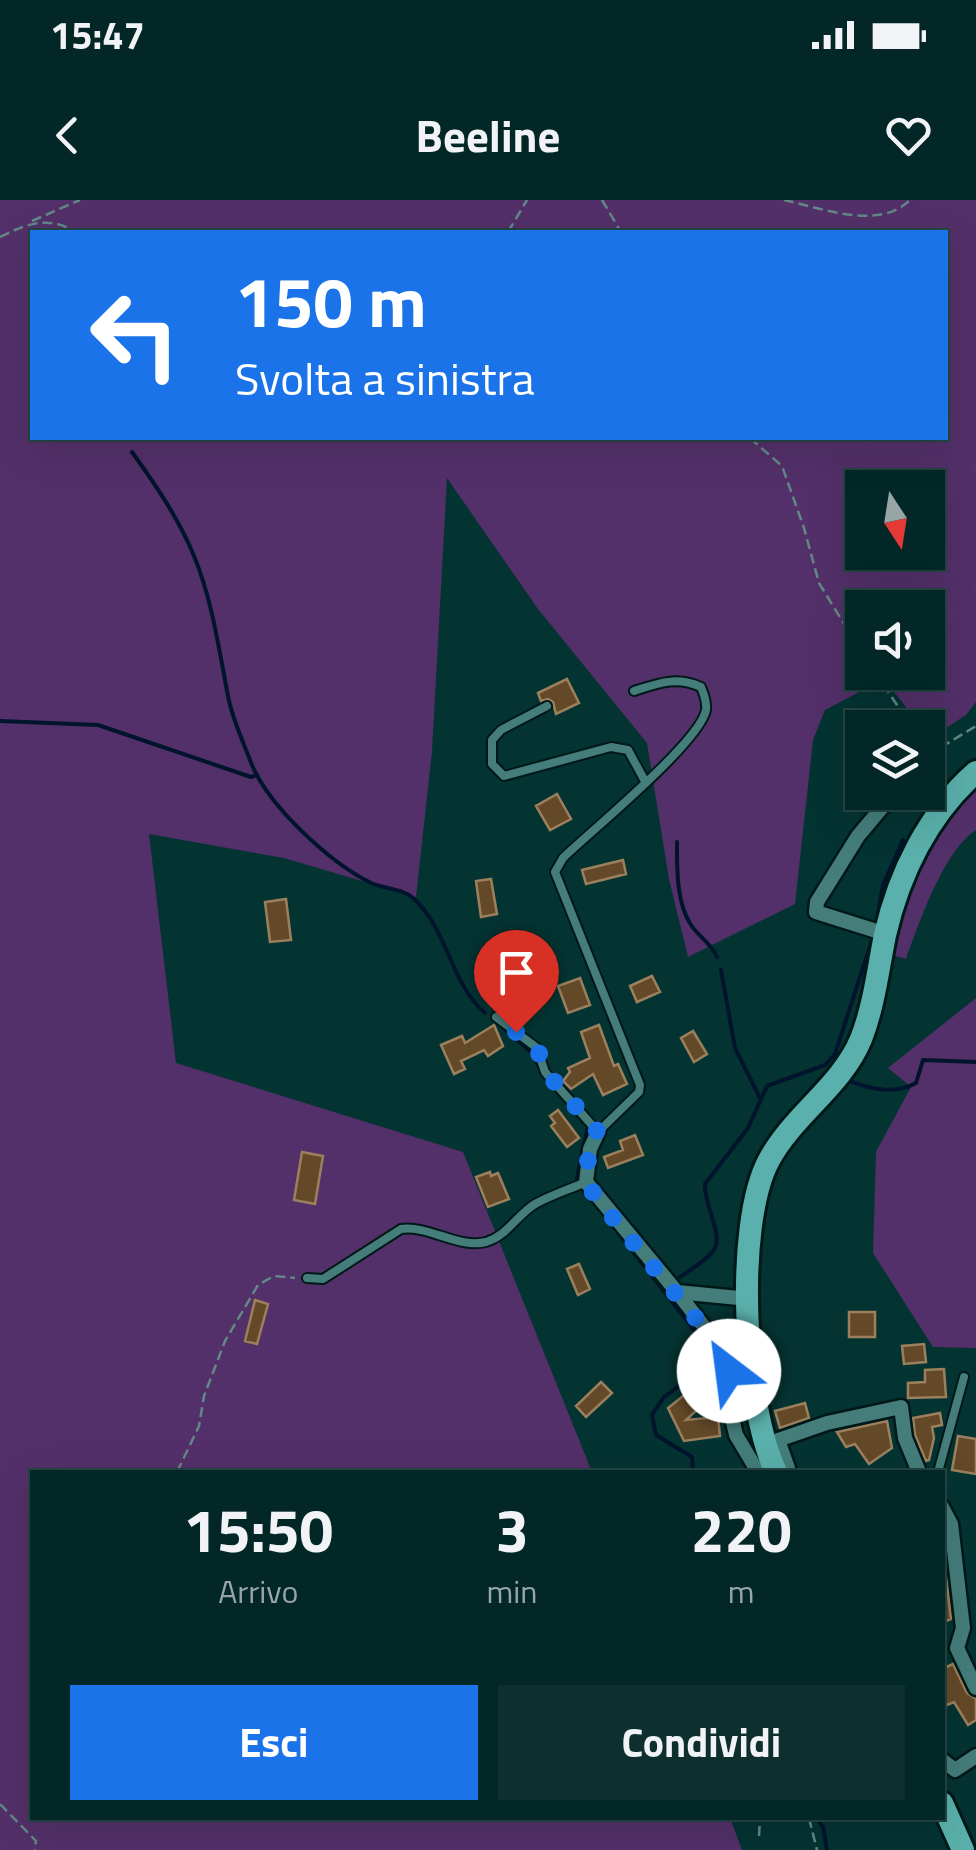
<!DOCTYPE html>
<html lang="it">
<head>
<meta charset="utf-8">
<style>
  body { margin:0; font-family:"Titillium Web",sans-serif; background:#0d2f2e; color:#f1f3f6; height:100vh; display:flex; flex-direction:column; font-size:38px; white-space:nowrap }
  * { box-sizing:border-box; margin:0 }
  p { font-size:32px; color:#97a5a7 }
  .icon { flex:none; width:55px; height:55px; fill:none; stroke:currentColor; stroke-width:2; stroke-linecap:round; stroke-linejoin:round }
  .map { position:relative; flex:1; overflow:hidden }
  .side { position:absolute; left:30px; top:1270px; width:915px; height:350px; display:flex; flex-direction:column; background:#032726; border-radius:0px; box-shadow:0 10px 40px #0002,0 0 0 2px #244443 }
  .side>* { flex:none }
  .banner { position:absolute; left:30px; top:30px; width:918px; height:210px; border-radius:0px; box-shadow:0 10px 40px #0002,0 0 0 2px #244443; background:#1a73e8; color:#fff; overflow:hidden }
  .needle { width:65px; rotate:168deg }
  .buttons { position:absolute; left:845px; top:270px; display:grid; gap:20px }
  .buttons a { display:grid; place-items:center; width:100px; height:100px; border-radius:0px; background:#032726; box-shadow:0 10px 40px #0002,0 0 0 2px #244443; font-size:50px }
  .pin { position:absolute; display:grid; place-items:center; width:85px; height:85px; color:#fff; margin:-102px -42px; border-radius:50% 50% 50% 0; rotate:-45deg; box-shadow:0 0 10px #0007 }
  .pin .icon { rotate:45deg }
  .me { position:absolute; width:110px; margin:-55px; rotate:330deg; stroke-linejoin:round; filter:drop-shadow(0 0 8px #0008) }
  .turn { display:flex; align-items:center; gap:35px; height:210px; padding:0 40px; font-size:45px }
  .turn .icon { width:130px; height:130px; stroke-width:2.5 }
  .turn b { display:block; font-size:70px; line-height:85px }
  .eta { display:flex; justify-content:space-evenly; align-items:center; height:170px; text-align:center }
  .eta b { font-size:60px; font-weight:700; line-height:70px }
  .button { display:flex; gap:20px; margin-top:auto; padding:20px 40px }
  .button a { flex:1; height:115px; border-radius:0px; background:#1a73e8; color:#fff; font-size:40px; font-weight:700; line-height:115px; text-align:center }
  .button a+a { background:#0d2f2e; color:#f1f3f6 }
  .status { display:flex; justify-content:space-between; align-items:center; height:70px; padding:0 50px; background:#032726; direction:ltr }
  .status svg { height:28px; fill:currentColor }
  header { display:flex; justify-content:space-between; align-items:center; height:130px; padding:0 40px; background:#032726; font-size:45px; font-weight:700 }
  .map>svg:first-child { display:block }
</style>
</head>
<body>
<div class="status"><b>15:47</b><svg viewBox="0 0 49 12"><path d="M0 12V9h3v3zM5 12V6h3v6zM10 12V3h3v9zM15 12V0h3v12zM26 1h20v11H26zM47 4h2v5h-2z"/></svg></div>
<header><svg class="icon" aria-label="back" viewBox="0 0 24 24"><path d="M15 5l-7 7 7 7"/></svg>Beeline<svg class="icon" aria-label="heart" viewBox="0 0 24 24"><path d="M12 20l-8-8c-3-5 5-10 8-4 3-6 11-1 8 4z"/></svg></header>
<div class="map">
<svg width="976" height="1650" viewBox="0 0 976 1650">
  <rect width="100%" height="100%" fill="#043432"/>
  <path fill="#533069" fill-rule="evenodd" d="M0 0H976V502L966 515 928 540V528L912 527 906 507 884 479 825 510 813 540 795 704 688 757 669 679 647 543 538 409 447 278 432 551 416 697 284 658 149 634 176 863 463 952 592 1272H32V1618H730L742 1650H0ZM32 32H945V238H32ZM862 288H928V352H862ZM862 408H928V472H862Z
    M976 587V630C944 650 919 723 906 759L892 755C908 684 930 643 976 587Z
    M976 798V1148L933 1147 873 1053 876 952 911 887 888 868Z"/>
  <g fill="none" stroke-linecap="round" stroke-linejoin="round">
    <path stroke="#00142d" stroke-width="4" d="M132 252C155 284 179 319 194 356 212 399 219 450 228 496 232 518 242 539 250 560 266 604 329 662 371 683 384 689 401 688 413 698 448 729 450 783 485 813
      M0 521 98 525 251 577 257 575
      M677 642C677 668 676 702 691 725 699 737 711 743 717 757
      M878 714 883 685 903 640
      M721 770 735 848 760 898
      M500 825 531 852 545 878 588 927 577 978
      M849 881C871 889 895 895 916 883L923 860 976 862
      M602 1012 716 1158 664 1197 652 1215 656 1235 692 1257 693 1272
      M680 1077C691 1069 707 1060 714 1050 724 1036 703 1002 705 984L748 928 767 886 825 865 835 854 873 737
      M817 1618 823 1627 827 1650"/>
  </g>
  <path fill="#644928" stroke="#9c805d" stroke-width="2.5" d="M567 479 579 503 556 514 553 502 548 499 541 501 538 493Z
    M557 594 571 619 550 630 536 606Z
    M623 660 626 674 586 684 582 670Z
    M491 679 497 714 481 717 476 681Z
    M286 699 291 740 270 742 265 702Z
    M652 776 660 792 637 802 630 786Z
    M580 778 590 805 568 813 558 786Z
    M494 825 503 846 488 856 484 850 461 861 465 869 454 874 441 845 462 836 465 843Z
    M599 825 614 866 618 864 627 884 603 895 593 874 571 889 563 881 570 872 568 868 590 858 581 832Z
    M693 831 707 854 694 862 681 838Z
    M558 910 579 938 567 947 551 926 555 923 550 916Z
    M635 935 643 955 608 968 604 957 623 950 620 941Z
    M302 952 323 956 315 1004 294 1000Z
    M490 972 491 976 498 973 509 999 488 1007 476 977Z
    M579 1064 590 1089 578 1095 567 1069Z
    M255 1100 268 1104 257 1144 245 1141Z
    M849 1112H875V1137H849Z
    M924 1144 926 1162 904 1164 902 1146Z
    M944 1169 946 1197 908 1198V1183L925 1182V1170Z
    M601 1182 612 1193 586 1217 576 1206Z
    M698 1184 710 1198 686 1220 718 1217 720 1236 684 1241 668 1208Z
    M805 1203 809 1218 780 1228 775 1211Z
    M940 1213 942 1225 932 1227 934 1238 929 1260 926 1261 915 1235 913 1218Z
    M887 1221 892 1248 869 1264 855 1244 846 1247 837 1232Z
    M958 1236 976 1239V1274L952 1270Z
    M942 1343 951 1419 946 1421 942 1406Z
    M953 1464 967 1493 976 1499V1520L968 1525 954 1502 942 1507V1469Z"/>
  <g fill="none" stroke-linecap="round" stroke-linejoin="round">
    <g stroke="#001918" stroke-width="12">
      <path id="service" d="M547 506 501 530 492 540V564L504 576 611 547 628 550 646 583
        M496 817 537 848 545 872 598 932 639 892 640 885 555 672 563 658C591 631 700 542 706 510 707 502 704 494 701 487 676 476 659 483 634 491
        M307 1078 323 1079 401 1029C429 1025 458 1049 486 1042 507 1036 517 1015 535 1004 551 995 570 989 586 982
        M938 1272 964 1177"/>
    </g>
    <g stroke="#001918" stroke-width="19">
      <path id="minor" d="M886 734 816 712 817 702 858 636 895 592
        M598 932 590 949 586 982 677 1092 749 1099
        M677 1092 726 1155 729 1205 736 1235 758 1272
        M786 1272 788 1268 778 1240 827 1223 901 1207 905 1238 919 1272
        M942 1307 951 1324 963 1428 957 1448 976 1488
        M942 1560 955 1570 976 1556"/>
    </g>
    <g stroke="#001918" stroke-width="28">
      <path id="primary" d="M776 1272C744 1206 734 1025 769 960 793 915 841 887 861 839 874 806 878 770 885 735 899 674 928 614 976 572
        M942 1603 963 1650"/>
    </g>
    <path stroke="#628987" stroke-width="2.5" stroke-dasharray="10 5" stroke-linecap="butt" d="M602 0 621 32
      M784 0C821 8 879 31 910 0
      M32 21 80 0
      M508 32 527 0
      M0 37C26 24 49 15 75 32
      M750 238 782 266 804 328 819 383 862 453
      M875 472 901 511 907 528
      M928 555 976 526
      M177 1272 199 1226 204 1196 225 1141 258 1085 274 1076 295 1078
      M0 1604 36 1641 35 1650
      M809 1618 817 1650
      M759 1636 760 1618"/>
    <use href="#service" stroke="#447d7a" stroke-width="8"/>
    <use href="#minor" stroke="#447d7a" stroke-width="14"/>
    <use href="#primary" stroke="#5ab0ac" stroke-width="22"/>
  </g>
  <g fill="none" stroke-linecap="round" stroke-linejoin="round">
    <path stroke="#1a73e8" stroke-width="18" stroke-dasharray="0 32.4" d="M516 832 537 848 546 872 598 932C587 954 582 975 595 996L726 1155 729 1171"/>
  </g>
</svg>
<div class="buttons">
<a><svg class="needle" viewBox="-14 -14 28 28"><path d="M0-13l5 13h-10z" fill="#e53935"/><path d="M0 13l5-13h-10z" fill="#97a5a7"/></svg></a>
<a><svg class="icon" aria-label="sound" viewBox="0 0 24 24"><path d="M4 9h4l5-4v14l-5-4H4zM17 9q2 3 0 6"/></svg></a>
<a><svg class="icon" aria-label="layers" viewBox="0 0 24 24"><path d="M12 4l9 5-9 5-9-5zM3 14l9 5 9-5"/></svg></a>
</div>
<div class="pin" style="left:516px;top:832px;background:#d93025"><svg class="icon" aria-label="arrive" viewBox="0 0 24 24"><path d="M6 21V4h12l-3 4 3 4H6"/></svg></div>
<svg class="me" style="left:729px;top:1171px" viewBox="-20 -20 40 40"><circle r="19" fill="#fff"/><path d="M0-13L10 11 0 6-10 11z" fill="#1a73e8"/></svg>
<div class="banner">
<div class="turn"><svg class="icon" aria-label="left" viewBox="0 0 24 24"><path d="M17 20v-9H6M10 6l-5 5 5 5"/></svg><div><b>150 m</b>Svolta a sinistra</div></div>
</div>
<section class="side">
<div class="eta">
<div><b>15:50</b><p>Arrivo</p></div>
<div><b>3</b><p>min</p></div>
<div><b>220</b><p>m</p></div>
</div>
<div class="button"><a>Esci</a><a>Condividi</a></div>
</section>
</div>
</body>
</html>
